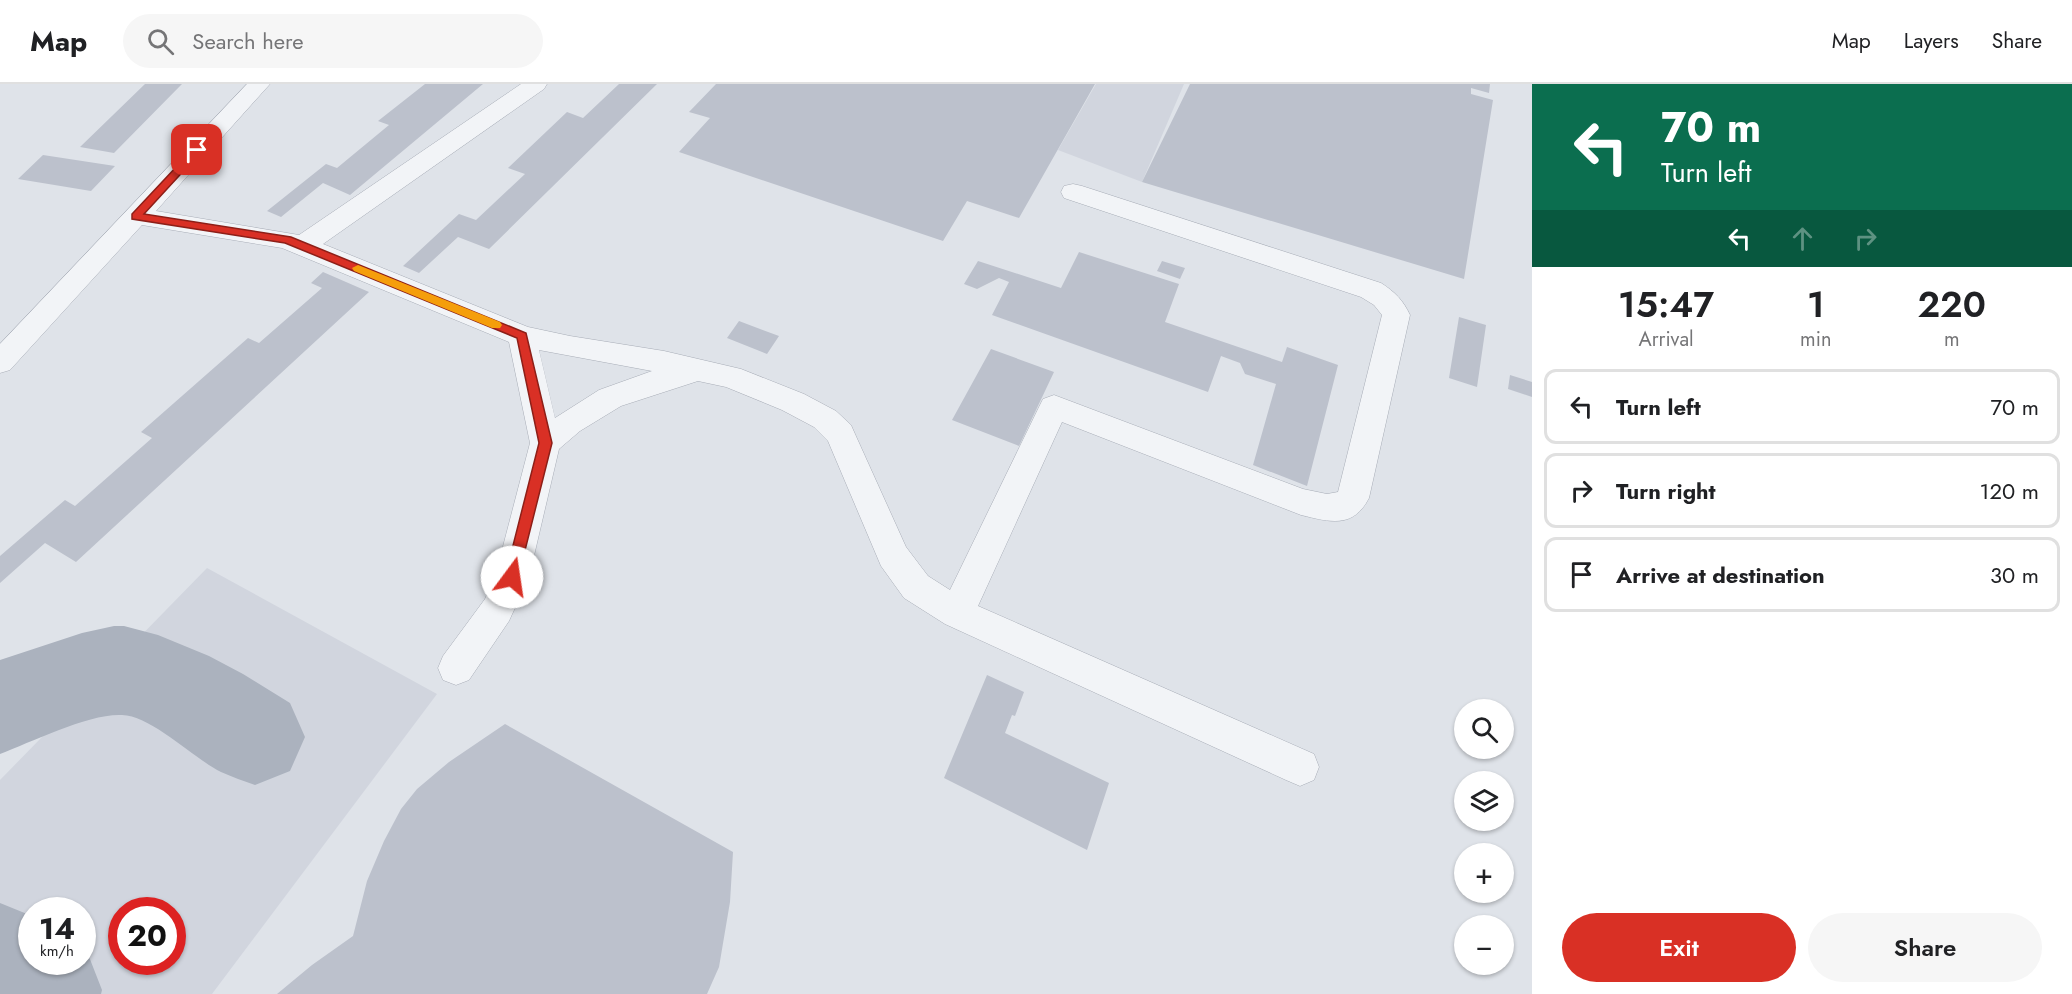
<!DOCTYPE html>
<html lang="en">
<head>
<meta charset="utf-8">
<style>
  body { margin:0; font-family:Jost,sans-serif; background:#f6f6f6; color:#202124; height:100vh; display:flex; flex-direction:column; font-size:22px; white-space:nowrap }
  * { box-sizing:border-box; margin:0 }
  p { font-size:20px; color:#757577 }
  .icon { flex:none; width:33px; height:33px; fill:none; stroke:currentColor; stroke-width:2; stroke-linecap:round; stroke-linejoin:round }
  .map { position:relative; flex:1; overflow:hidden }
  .details { display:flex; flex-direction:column; background:#fff; width:540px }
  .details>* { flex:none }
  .guide { background:#0b6e4f; color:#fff; overflow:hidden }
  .controls { position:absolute; left:1454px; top:615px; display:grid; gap:12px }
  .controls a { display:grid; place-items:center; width:60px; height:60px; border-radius:50%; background:#fff; box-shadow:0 2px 4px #0004; font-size:30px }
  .speed { position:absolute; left:18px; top:813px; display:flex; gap:12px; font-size:30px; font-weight:700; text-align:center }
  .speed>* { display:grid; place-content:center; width:78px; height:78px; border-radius:50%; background:#fff; box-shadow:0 2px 4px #0004; line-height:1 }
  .speed small { font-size:15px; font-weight:400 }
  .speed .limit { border:9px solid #d22; background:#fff; color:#111 }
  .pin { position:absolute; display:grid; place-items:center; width:51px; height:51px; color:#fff; margin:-26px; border-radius:12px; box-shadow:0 3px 9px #0006 }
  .me { position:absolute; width:66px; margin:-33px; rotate:14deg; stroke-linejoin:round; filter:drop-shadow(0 0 4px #0008) }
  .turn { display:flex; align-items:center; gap:21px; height:126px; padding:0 30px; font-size:27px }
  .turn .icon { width:78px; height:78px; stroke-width:2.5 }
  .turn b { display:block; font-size:42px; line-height:51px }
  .lanes { display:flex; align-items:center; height:57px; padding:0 30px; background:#0003; justify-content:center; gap:30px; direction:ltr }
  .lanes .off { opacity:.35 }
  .eta { display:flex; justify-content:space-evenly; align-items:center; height:102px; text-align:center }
  .eta b { font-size:36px; font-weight:600; line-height:42px }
  .button { display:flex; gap:12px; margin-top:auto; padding:12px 30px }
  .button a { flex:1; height:69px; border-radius:36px; background:#d93025; color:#fff; font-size:24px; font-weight:600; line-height:69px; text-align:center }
  .button a+a { background:#f6f6f6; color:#202124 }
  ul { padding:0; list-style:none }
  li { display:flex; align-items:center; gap:18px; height:75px; margin:0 12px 9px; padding:0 18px; border:3px solid #e0e0e0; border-radius:12px }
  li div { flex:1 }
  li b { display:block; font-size:22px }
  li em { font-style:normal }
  header { display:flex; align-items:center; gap:36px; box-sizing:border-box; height:84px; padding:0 30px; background:#fff; border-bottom:2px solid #e0e0e0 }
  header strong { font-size:28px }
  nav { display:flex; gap:33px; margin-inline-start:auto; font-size:21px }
  .search { width:420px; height:54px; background:#f6f6f6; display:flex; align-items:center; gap:15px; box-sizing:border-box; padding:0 21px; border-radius:33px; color:#757577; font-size:22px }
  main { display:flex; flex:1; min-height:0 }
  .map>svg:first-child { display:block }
</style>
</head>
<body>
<header>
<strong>Map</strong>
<div class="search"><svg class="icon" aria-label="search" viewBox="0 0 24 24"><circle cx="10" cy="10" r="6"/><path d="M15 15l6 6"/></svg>Search here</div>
<nav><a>Map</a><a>Layers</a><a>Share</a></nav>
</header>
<main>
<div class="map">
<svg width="1532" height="910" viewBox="0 0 1532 910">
  <rect width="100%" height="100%" fill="#dfe3e9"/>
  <path fill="#d1d5de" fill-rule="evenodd" d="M1096 0H1184L1142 98 1058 66Z
    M207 484 437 610 212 910H0V696ZM32 826H82V878H32ZM122 826H172V878H122Z"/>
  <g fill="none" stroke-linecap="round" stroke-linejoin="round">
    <path fill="#abb2be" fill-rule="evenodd" d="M114 542H124L158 551 209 572 243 590 290 619 305 653 290 687 255 701C244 697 232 693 221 688 193 674 152 632 122 631 90 629 31 658 0 670V576L82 549Z
      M0 819 32 832V878H82V863L86 865 102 906 101 910H0Z"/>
  </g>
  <path fill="#bcc1cc" d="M145 0H182L114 69 80 63Z
    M425 0H483L350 111 323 99 281 133 267 127 326 80 337 84 389 41 378 37Z
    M619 0H657L489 165 458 153 419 189 403 182 459 130 476 136 525 90 508 84 567 28 583 34Z
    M716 0H1095L1019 134 967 117 943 157 679 68 710 34 689 28Z
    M1190 0H1490L1489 9 1471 4V10L1493 16 1464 195 1142 98Z
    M43 71 115 82 91 107 18 95Z
    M1079 168 1179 200 1165 238 1282 278 1287 263 1338 281 1307 402 1253 381 1276 300 1245 290 1240 279 1221 272 1208 308 992 231 1009 198 999 194 977 205 964 200 978 177 1061 204Z
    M1162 177 1185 184 1180 195 1157 187Z
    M323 188 369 208 76 478 45 459 0 499V472L65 416 75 422 152 354 141 348 248 254 259 259 322 204 311 199Z
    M1459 233 1486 241 1477 303 1449 294Z
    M739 237 779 252 767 270 727 254Z
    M991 265 1054 288 1019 362 952 336Z
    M1510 291 1532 298V313L1508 305Z
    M987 591 1024 608 1015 632 1012 631 1005 649 1109 699 1087 766 944 694Z
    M505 640 733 768 730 818 719 883 707 910H277L312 881 353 852 367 797 384 757 401 725 417 705 449 678Z"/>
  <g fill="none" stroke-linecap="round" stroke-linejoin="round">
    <g stroke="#a8adb7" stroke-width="1">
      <path id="minor" d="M247 0H270L156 127 299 151 521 0H547L544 5 323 160 528 243 570 252 664 267 741 285 804 310 836 327 851 341 855 350 906 463 928 492 950 506 1039 323 1043 315 1054 311 1303 405 1327 410 1338 408 1382 231 1374 221 1361 213 1064 114 1061 108 1064 102 1073 100 1082 102 1381 199C1395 208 1403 216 1410 231L1369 414C1353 445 1330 438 1301 431L1062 338 978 522 1314 670 1319 683 1314 696 1300 702 1286 696 945 540 904 514 881 482 828 357 814 343 782 326 726 303 698 297 621 322 580 347 559 365 529 493 509 537 469 596 456 601 443 596 438 584 443 572 485 515 495 493 530 359 509 258 282 164 142 141 10 286 0 289V260ZM539 266 652 287 599 306 555 334Z"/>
    </g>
    <use href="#minor" fill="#f2f4f7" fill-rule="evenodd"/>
  </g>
  <path fill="#d93025" stroke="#8d1f18" stroke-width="1.5" d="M197 63 201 64V68L144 130 291 153 526 249 552 359 517 498 512 499 507 498 505 493 539 359 517 254 285 159 132 135V130L194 64Z"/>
  <path fill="#f59e0b" d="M358 181 500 238 502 241 500 244H492L354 187 352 184Z"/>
</svg>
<div class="controls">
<a><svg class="icon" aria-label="search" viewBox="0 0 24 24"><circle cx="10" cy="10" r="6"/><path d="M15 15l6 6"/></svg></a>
<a><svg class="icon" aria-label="layers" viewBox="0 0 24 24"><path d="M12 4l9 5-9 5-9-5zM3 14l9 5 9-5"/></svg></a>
<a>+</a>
<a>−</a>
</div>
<div class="speed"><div>14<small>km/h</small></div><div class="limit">20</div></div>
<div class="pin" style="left:197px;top:66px;background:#d93025"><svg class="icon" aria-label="arrive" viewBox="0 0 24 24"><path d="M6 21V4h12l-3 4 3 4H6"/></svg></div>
<svg class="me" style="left:512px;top:493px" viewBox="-20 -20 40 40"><circle r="19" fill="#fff"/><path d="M0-13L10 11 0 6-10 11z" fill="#d93025"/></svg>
</div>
<section class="details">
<div class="guide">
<div class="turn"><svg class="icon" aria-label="left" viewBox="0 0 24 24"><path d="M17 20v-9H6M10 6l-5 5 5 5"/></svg><div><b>70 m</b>Turn left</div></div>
<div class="lanes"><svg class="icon" aria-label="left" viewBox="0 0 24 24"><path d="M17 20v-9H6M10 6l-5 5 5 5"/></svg><svg class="icon off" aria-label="ahead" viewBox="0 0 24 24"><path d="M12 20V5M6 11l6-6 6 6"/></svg><svg class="icon off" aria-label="right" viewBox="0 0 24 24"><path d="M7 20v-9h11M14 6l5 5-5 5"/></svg></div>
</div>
<div class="eta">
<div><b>15:47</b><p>Arrival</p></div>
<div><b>1</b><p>min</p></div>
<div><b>220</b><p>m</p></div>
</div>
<ul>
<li><svg class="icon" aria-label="left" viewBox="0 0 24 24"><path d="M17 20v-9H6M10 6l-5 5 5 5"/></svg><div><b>Turn left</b></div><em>70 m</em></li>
<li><svg class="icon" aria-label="right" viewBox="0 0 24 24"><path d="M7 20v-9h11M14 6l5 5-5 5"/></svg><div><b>Turn right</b></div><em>120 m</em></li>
<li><svg class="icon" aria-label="arrive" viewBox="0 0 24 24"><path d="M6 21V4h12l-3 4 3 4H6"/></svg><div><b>Arrive at destination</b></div><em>30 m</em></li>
</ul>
<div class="button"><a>Exit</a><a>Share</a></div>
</section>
</main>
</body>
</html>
